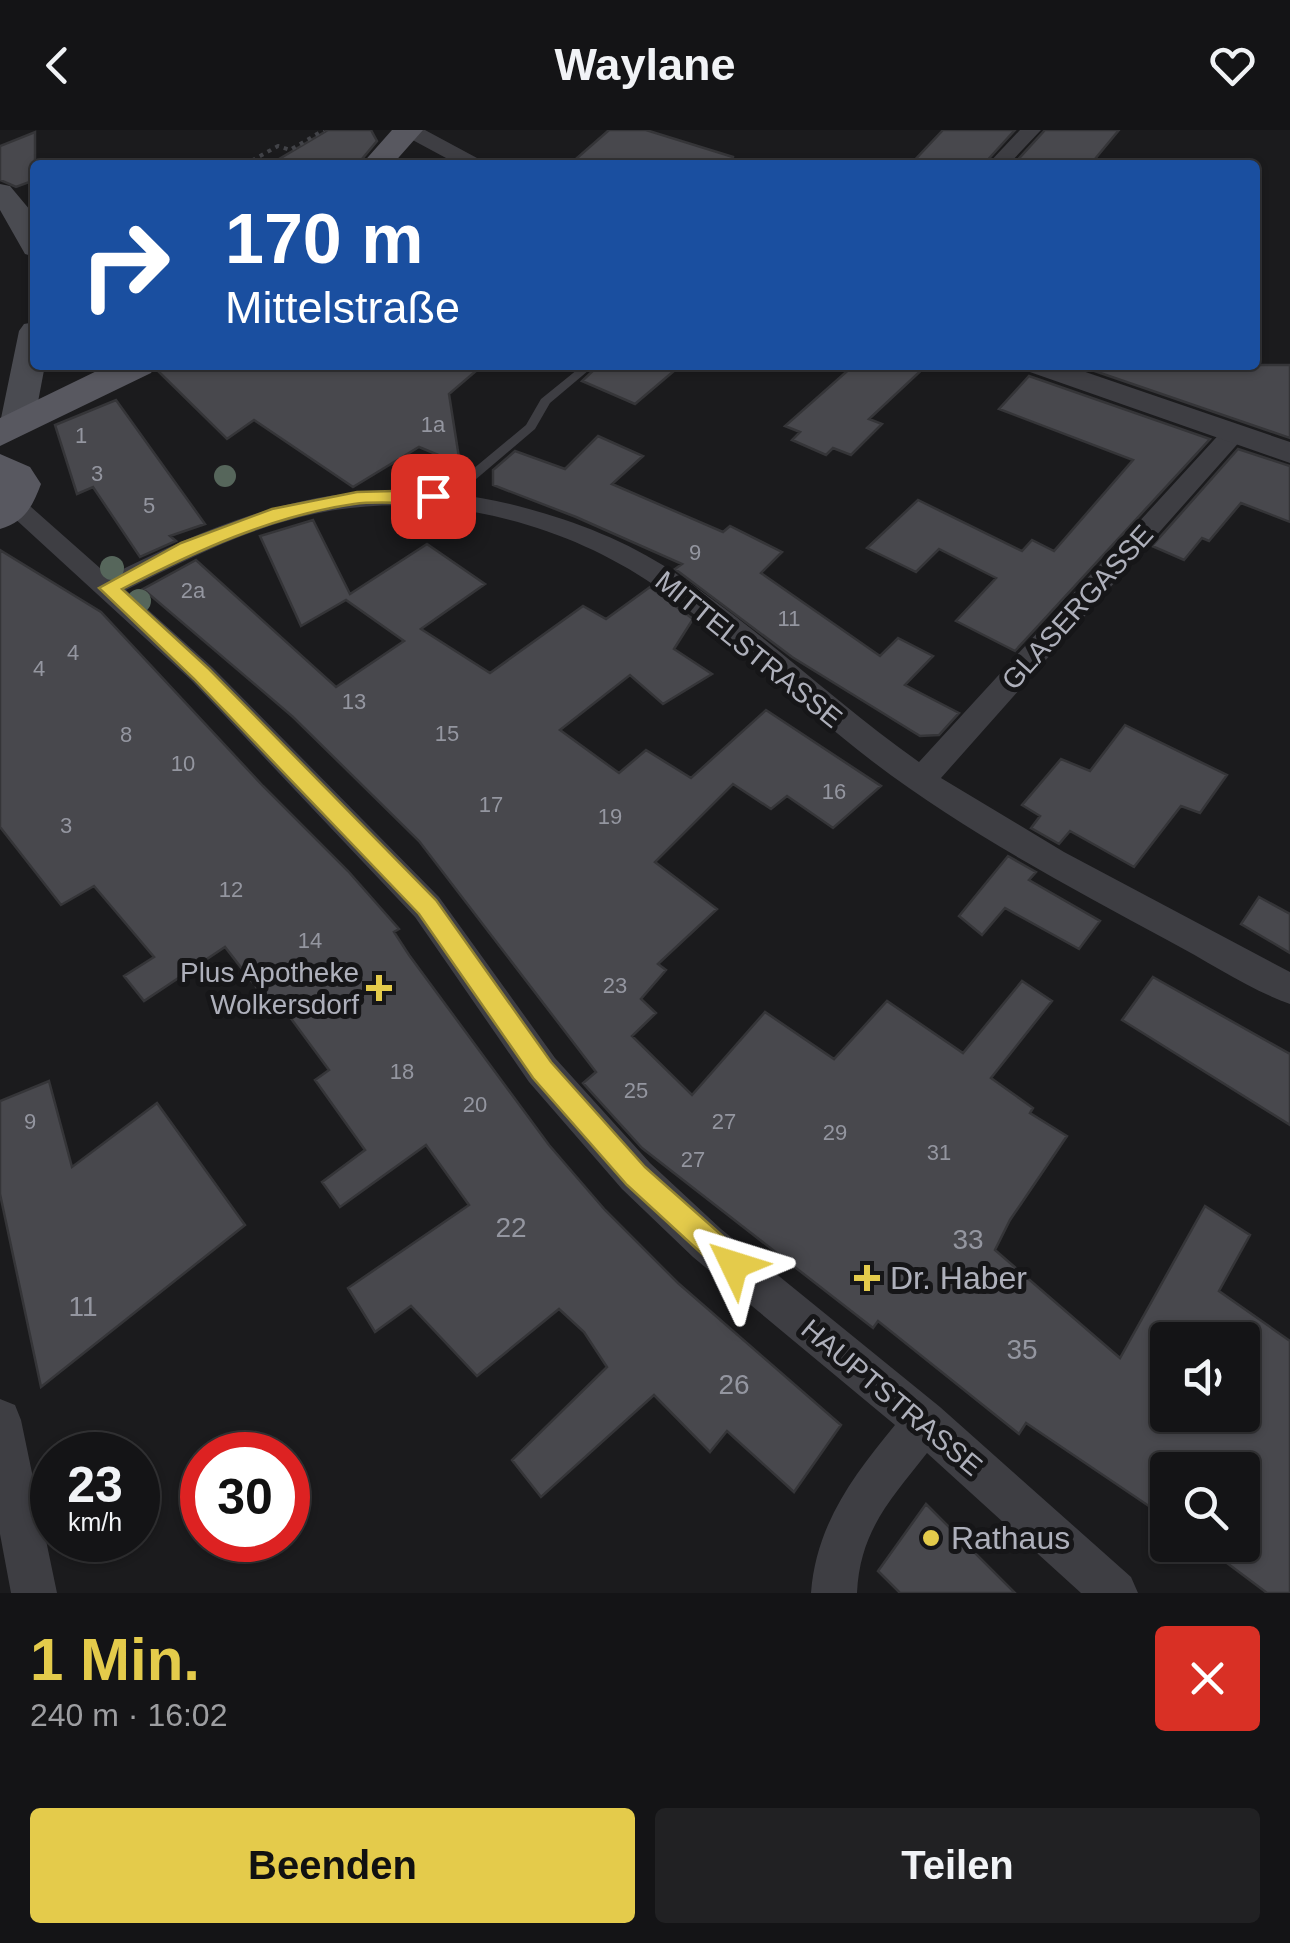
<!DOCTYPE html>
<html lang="de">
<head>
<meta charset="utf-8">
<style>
  body { margin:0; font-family:Helvetica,sans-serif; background:#212123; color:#f1f3f6; height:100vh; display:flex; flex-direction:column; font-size:38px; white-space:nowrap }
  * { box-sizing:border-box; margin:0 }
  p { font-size:32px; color:#9d9ea1 }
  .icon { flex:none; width:55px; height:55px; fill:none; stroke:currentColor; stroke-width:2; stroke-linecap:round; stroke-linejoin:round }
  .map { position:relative; height:1463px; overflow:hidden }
  .panel { display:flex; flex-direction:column; background:#141416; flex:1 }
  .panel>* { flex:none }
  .hud { position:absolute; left:30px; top:30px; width:1230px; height:210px; border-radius:10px; box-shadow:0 2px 8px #0004,0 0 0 2px #333335; background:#1a4fa0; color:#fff; overflow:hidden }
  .controls { position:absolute; left:1150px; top:1192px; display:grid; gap:20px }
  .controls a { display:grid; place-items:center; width:110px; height:110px; border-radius:10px; background:#141416; box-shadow:0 2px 8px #0004,0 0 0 2px #333335; font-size:50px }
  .speed { position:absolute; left:30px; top:1302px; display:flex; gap:20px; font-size:50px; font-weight:700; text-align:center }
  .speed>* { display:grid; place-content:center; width:130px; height:130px; border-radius:50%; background:#141416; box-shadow:0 2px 8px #0004,0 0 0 2px #333335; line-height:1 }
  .speed small { font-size:25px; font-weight:400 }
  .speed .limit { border:15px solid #d22; background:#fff; color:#111 }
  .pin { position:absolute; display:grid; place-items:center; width:85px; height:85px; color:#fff; margin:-42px; border-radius:20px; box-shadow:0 5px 15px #0006 }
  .me { position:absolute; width:110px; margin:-55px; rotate:311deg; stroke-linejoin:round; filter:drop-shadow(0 0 8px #0008) }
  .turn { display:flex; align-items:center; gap:35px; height:210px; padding:0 30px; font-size:45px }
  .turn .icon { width:130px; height:130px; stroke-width:2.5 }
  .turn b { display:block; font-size:70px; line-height:85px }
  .round { display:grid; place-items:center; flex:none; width:105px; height:105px; border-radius:10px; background:#212123 }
  .head { display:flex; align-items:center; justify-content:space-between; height:170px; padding:0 30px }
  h1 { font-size:60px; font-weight:600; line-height:75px; color:#e4cb4b }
  .cta { display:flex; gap:20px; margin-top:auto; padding:20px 30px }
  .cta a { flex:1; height:115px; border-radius:10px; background:#e4cb4b; color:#111; font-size:40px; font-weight:600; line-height:115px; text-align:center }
  .cta a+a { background:#212123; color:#f1f3f6 }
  header { display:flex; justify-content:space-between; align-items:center; height:130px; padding:0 30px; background:#141416; font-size:45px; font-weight:600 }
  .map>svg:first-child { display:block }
</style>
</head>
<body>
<header><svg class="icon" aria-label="back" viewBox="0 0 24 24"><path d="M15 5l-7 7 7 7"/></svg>Waylane<svg class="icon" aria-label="heart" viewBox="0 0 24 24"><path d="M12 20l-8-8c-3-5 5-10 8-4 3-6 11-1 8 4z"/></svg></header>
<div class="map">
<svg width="1290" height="1463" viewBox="0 0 1290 1463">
  <rect width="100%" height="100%" fill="#1b1b1d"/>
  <path fill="#48484d" stroke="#353538" stroke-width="2.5" fill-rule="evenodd" d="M328 0H371L377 11 357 35H269Z
    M609 0H646L733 27 732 35H569Z
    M943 0H1015L983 35H910Z
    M1045 0H1119L1090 35H1013Z
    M35 2V50L16 57 0 50V16Z
    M160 235H483L449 264 460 334 419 317 353 357 254 290 227 309 157 240Z
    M599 235H681L635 274 582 251Z
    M854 235H927L869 289 882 294 851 325 833 318 826 325 792 310 800 302 785 296Z
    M1077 235H1290V308Z
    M1029 246 1210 309 1015 521 956 491 996 448 939 419 916 442 867 418 918 370 1022 421 1032 410 1054 421 1133 330 999 279Z
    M116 270 205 394 170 406 176 411 140 427 93 357 77 364 55 295Z
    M598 306 643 326 612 354 723 402 730 396 782 422 761 443 880 526 898 508 933 526 905 555 959 583 939 605 920 606 792 527 675 439 682 434 576 387 493 355V340L515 321 565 339Z
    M1238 319 1290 336V392L1241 373 1209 411 1202 408 1184 430 1152 416Z
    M313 390 350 464 427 414 485 454 421 499 490 543 583 476 606 489 650 457 693 489 674 519 712 544 663 574 630 545 560 600 619 643 646 620 691 648 766 580 881 656 833 698 787 666 771 679 733 654 655 732 717 779 658 834 666 840 641 869 656 883 632 906 692 965 765 882 834 929 887 871 963 923 1022 851 1052 871 991 948 1033 978 1030 983 1067 1006 1010 1090 995 1120 1120 1228 1205 1076 1250 1105 1219 1161 1290 1211V1463H1267L1203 1415H1242V1340H1168V1389L1026 1293 1019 1304 878 1191 873 1198 642 1018 583 953 596 942 419 711 293 587 143 459 196 430 336 557 404 511 346 470 301 496 260 406ZM1168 1210H1242V1285H1168Z
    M0 420 101 482 263 656 348 741 399 799 394 802 409 825 549 1015 605 1080 678 1153 841 1295 794 1362 727 1301 710 1322 654 1265 541 1367 512 1330 607 1237 584 1202 559 1179 477 1246 411 1176 375 1202 348 1158 469 1075 426 1015 340 1077 322 1052 365 1020 315 950 329 940 281 875 274 880 225 817 144 871 124 846 154 827 94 756 61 775 0 697Z
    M1125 595 1227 645 1200 683 1181 676 1134 737 1070 701 1059 714 1031 698 1040 686 1022 675 1061 629 1090 641Z
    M1008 726 1036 742 1029 750 1100 791 1079 819 1005 778 982 805 959 786Z
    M1259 767 1290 784V823L1241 794Z
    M1153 847 1290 924V995L1122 890Z
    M49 951 72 1037 157 973 245 1095 41 1257 0 1064V971Z
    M926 1374 1015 1463H900L878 1441Z"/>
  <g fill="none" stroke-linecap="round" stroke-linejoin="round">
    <path stroke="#424348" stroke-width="4" stroke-dasharray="4 5" stroke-linecap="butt" d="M244 35 278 16 290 20 324 0"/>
    <path fill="#3e3e43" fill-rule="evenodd" d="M583 235H595L550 273 535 299 475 350 460 371H452L450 368 467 344 526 295 541 269Z"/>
    <path fill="#3e3e43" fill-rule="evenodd" d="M1020 0H1041L1008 35H987Z
      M1233 296 1242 299 1245 304 1242 309 941 648 1064 722 1290 842V874C1248 859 1209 832 1169 811 1067 756 964 701 872 631 798 574 731 508 654 455 558 389 428 359 314 384 248 398 186 430 126 460L212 537 439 767 555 928 650 1033 721 1099 940 1277 1131 1447 1138 1463H1081L927 1323C890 1370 860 1401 857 1463H811C816 1395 853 1346 895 1295L693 1127 622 1059 529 952 415 787 192 551 0 375 13 367 22 369 109 446C249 376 361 337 518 376 572 390 625 410 672 441 759 498 834 572 919 632L1224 299Z
      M0 1269 15 1275 21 1290 57 1463H11L0 1404Z"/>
    <path fill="#3e3e43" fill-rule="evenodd" d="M394 0H425L490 35H459Z
      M1023 235H1065L1290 312V333L1027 241Z"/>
    <path fill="#4a4b51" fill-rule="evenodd" d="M0 54 10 56 35 86V127L25 124 0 80Z
      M35 192V235H45L34 293 29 300 17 303 5 300 0 293 19 201 24 194Z"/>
    <path fill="#585860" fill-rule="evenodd" d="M392 0H423L392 35H361Z
      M109 235H156L151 243 0 316V288Z
      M0 324 30 337 41 354C32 377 25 392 0 399Z"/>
  </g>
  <g fill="#56665b">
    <circle cx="225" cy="346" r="11"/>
    <circle cx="112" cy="438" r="12"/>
    <circle cx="139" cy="471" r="12"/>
  </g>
  <path fill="#e4cb4b" stroke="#948431" stroke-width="2.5" d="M433 360 442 366 439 370C412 376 382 370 354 374 271 386 196 421 122 459L209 539 436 770 551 932 645 1037 744 1125 748 1135 744 1145 734 1149 725 1145 627 1055 533 948 419 784 194 549 99 458 181 413 272 379 357 362Z"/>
  <g fill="#e4cb4b" stroke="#161618" stroke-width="4">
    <path d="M374 843h10v10h10v10h-10v10h-10v-10h-10v-10h10z"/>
    <path d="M862 1133h10v10h10v10h-10v10h-10v-10h-10v-10h10z"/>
    <circle cx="931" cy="1408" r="10"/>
  </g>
  <g text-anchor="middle" stroke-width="10" stroke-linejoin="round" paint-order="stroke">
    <g font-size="22" fill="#9496a0">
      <text x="433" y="302">1a</text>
      <text x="81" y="313">1</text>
      <text x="97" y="351">3</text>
      <text x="149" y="383">5</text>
      <text x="695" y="430">9</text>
      <text x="193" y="468">2a</text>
      <text x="789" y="496">11</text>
      <text x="73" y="530">4</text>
      <text x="39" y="546">4</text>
      <text x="354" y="579">13</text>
      <text x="447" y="611">15</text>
      <text x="126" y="612">8</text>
      <text x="183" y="641">10</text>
      <text x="834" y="669">16</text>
      <text x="491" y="682">17</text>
      <text x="610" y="694">19</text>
      <text x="66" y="703">3</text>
      <text x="231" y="767">12</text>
      <text x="310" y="818">14</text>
      <text x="615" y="863">23</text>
      <text x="402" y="949">18</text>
      <text x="636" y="968">25</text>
      <text x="475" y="982">20</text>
      <text x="30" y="999">9</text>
      <text x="724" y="999">27</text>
      <text x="835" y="1010">29</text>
      <text x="939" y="1030">31</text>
      <text x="693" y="1037">27</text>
    </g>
    <g font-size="28" fill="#aeb0bb" stroke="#161618">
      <text transform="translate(1077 477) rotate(-48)" y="10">GLASERGASSE</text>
      <text transform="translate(749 519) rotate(39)" y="10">MITTELSTRASSE</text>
      <text transform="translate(892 1267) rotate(40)" y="10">HAUPTSTRASSE</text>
    </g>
    <g font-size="28" fill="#aeb0bb" stroke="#161618" text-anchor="end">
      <text x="359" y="852">Plus Apotheke<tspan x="359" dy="32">Wolkersdorf</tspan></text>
    </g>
    <g font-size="28" fill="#9496a0">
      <text x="511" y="1107">22</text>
      <text x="968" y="1119">33</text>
      <text x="83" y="1186">11</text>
      <text x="1022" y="1229">35</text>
      <text x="734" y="1264">26</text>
    </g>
    <g font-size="32" fill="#aeb0bb" stroke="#161618" text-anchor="start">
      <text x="890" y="1159">Dr. Haber</text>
      <text x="951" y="1419">Rathaus</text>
    </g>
  </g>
</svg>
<div class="controls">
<a><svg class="icon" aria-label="sound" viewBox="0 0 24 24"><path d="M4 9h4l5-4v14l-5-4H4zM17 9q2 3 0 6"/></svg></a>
<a><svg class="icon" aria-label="search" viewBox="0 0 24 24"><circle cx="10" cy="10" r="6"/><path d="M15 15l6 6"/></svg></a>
</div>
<div class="speed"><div>23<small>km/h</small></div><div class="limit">30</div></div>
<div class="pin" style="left:433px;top:366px;background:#d93025"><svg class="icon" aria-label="arrive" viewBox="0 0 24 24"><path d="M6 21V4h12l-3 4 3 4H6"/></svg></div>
<svg class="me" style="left:734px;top:1135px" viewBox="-20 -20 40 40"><path d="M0-17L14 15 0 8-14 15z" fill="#e4cb4b" stroke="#fff" stroke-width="4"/></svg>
<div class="hud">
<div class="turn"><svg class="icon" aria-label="right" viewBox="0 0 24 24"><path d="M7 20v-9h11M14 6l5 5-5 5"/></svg><div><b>170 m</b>Mittelstraße</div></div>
</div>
</div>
<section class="panel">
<div class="head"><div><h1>1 Min.</h1><p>240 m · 16:02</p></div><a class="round" style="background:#d93025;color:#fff"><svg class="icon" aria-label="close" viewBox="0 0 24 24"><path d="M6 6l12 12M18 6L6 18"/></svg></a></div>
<div class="cta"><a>Beenden</a><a>Teilen</a></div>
</section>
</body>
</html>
